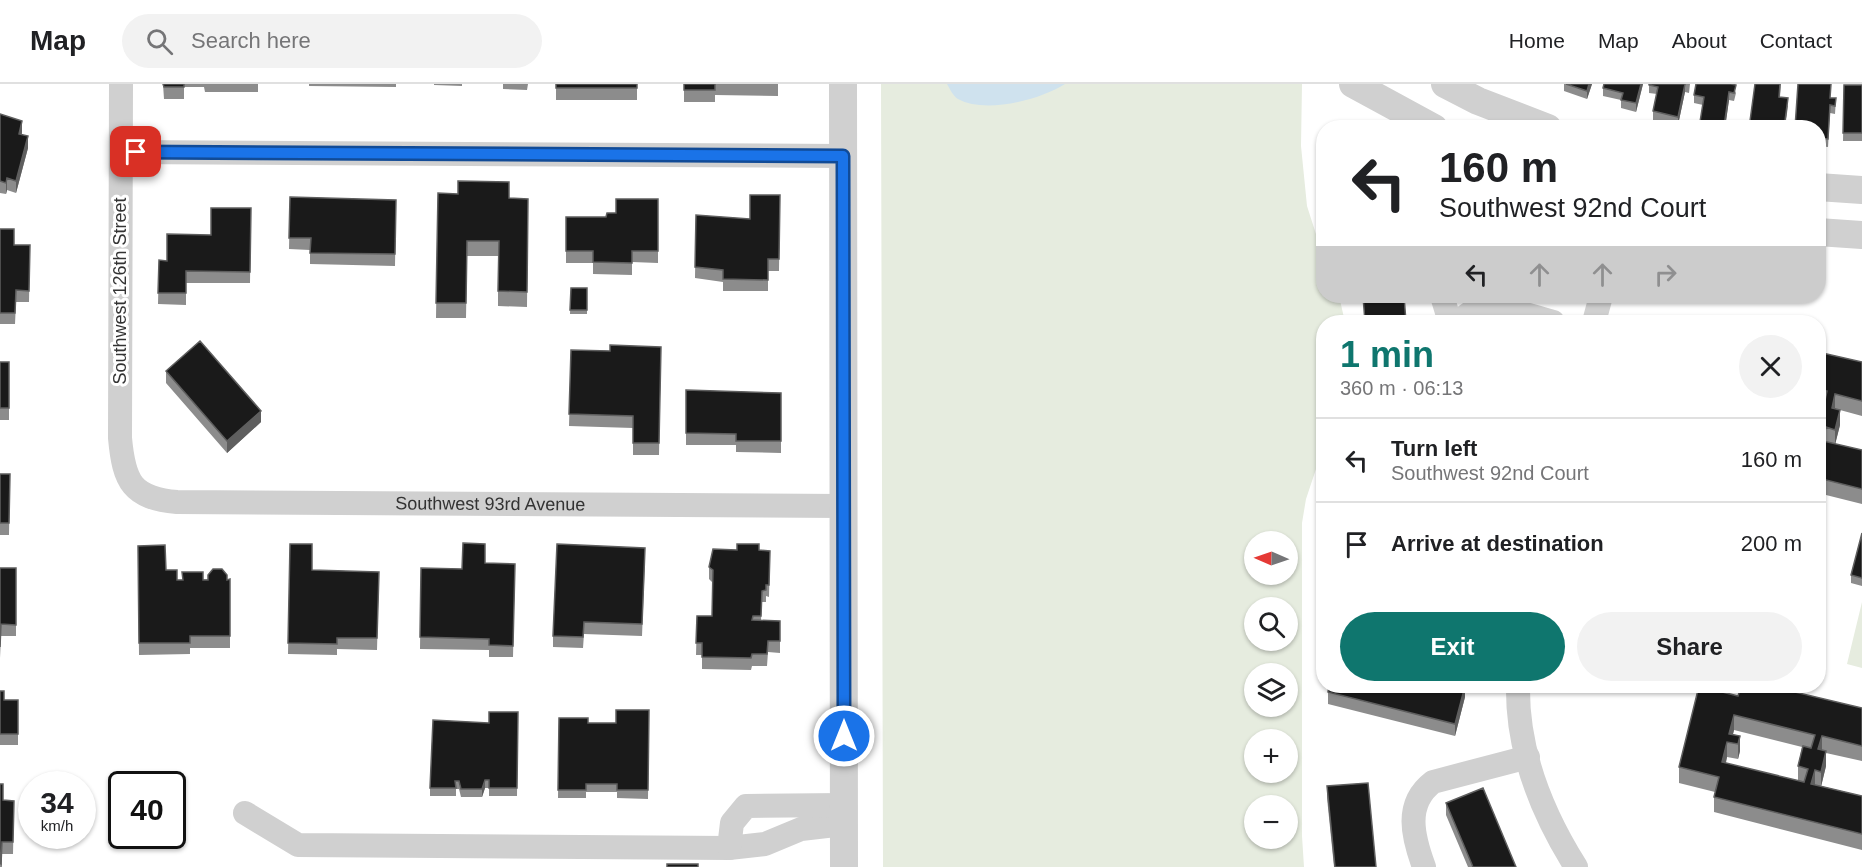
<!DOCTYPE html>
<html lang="en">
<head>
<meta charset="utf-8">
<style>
  body { margin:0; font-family:Arial,sans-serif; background:#f2f2f2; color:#202124; height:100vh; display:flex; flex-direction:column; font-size:22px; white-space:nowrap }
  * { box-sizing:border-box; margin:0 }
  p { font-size:20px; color:#757577 }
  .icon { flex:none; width:33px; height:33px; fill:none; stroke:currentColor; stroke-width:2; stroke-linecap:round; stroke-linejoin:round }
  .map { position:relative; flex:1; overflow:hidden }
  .sheet { position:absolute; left:1316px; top:231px; width:510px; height:378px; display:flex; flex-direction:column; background:#fff; border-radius:24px; box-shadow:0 2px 4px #0004 }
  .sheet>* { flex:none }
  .top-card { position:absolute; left:1316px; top:36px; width:510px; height:183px; border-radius:24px; box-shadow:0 2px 4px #0004; background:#fff; color:#202124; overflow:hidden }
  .needle { width:39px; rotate:272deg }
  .buttons { position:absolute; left:1244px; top:447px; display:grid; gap:12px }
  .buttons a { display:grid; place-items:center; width:54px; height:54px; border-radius:50%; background:#fff; box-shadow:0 2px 4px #0004; font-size:30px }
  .speed { position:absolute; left:18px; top:687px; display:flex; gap:12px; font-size:30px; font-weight:700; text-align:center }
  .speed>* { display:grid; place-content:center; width:78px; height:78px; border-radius:50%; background:#fff; box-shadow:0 2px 4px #0004; line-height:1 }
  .speed small { font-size:15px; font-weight:400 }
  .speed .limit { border:3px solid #111; border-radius:9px; background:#fff; color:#111 }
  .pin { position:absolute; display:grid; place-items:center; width:51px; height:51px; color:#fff; margin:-26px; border-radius:12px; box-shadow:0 3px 9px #0006 }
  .me { position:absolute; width:66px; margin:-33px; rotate:0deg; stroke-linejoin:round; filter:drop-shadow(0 0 4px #0008) }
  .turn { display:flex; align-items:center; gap:21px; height:126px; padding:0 24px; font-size:27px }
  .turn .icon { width:78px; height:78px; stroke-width:2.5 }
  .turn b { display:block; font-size:42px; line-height:51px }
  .lanes { display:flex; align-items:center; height:57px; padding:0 24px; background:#0003; justify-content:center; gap:30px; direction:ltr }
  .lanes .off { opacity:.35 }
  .round { display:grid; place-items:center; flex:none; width:63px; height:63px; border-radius:32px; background:#f2f2f2 }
  .summary { display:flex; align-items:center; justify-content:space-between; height:102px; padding:0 24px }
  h1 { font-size:36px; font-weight:700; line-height:45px; color:#0f766e }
  .primary-button { display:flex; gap:12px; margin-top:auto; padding:12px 24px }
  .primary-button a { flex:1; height:69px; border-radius:36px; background:#0f766e; color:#fff; font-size:24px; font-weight:700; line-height:69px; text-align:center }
  .primary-button a+a { background:#f2f2f2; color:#202124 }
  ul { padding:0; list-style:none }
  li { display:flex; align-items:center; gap:18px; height:84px; padding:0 24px; border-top:2px solid #e0e0e0 }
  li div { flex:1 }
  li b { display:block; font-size:22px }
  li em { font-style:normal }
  header { display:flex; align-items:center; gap:36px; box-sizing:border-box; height:84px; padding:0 30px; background:#fff; border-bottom:2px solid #e0e0e0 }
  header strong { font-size:28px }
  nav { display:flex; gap:33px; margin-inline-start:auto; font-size:21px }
  .search { width:420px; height:54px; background:#f2f2f2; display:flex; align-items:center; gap:15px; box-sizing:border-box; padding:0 21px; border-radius:33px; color:#757577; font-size:22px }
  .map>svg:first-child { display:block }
</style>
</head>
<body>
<header>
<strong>Map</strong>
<div class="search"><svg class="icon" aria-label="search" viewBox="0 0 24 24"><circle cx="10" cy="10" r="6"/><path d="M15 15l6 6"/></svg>Search here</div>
<nav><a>Home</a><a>Map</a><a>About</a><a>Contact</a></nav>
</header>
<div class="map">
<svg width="1862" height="783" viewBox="0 0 1862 783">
  <rect width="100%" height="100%" fill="#fff"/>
  <path fill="#e6ecdf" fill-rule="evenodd" d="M881 0H1302L1301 62 1307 122 1323 172V212H1339L1345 238H1323V364L1306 415 1302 439V752L1304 783H883ZM1254 458H1287V490H1254ZM1254 524H1287V556H1254ZM1254 590H1287V622H1254ZM1254 656H1287V688H1254ZM1254 722H1287V754H1254Z
    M1862 518V584L1847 580Z"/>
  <path fill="#cfe2ee" d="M947 0H1065C1040 16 985 30 958 15 953 12 950 5 947 0Z"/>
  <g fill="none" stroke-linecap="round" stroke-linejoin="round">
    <g stroke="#d0d0d0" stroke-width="24">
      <path id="s1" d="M121 0 120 354C124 398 132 414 177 418L843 422"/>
      <path d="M121 68 843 72"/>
      <path d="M1442 212 1450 238"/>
      <path d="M1460 238C1481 210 1525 231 1553 238"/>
      <path d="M1594 238 1601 212"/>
      <path d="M1518 602C1517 666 1542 729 1576 783"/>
      <path d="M245 729 298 761 729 764 765 760 801 745 844 740"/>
      <path d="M729 764 732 739 746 722 844 721"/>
      <path d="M1424 783C1413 753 1404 720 1433 698L1528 673"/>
    </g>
    <path stroke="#d0d0d0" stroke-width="28" d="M843 0 844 783
      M1353 0 1434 44
      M1445 0 1478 17 1548 44
      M1818 103 1862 106
      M1818 148 1862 151"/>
  </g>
  <path fill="#8c8c8c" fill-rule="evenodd" d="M163 0H258V8H205L204 3H184V15H164Z
    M309 0H396V3L309 2Z
    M434 0H462V2L434 1Z
    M503 0H528L527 6 503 5Z
    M556 0H637V16H556Z
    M684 0H778V12L715 11V18H684Z
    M1564 0H1592L1587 15 1564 7Z
    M1643 0 1636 28 1621 24V16L1603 12V4Z
    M1649 0H1690L1689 9 1685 8 1678 41 1653 36V27L1657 10 1649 9Z
    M1696 0H1732L1736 9 1734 17 1729 16 1725 44H1700L1703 21 1694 19V11Z
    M1755 0H1781L1780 13 1788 22 1785 44H1750Z
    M1844 1H1862V57H1843Z
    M1831 14H1836L1835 30 1830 29 1828 63 1818 62V44Z
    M0 30 22 48V51L28 64 16 109 7 106 6 110 0 109Z
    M438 109 509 114 528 115 527 223 498 222V172H467L466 234H436Z
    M780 111 779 187H768V207H723V198L695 194 696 131 750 135Z
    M290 113 396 116 395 182 310 180V166L289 165Z
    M658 115V179L632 178V191L593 190V179H566V133H606Z
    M251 124 250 199H186V221L158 220 159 176 167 177 211 151Z
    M0 145 14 161H30L29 218H16L15 240H0Z
    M571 204H587V230H570Z
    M661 263 659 371H633V344L569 342 571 266 610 267Z
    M1818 268 1862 278V332L1840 326V341L1835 360 1862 366V420L1818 409Z
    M0 278H9V336H0Z
    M166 287 261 338 227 369 166 299Z
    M686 306 781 309V369L736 368V361H686Z
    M0 390H10L9 451H0Z
    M1862 449V502L1851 499V491Z
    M290 460 312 486 379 488 377 566 337 565V571L288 570Z
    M138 462 177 496 230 495V564H190V570L139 571Z
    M737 466 770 467 769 513 766 512V518H762L761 536 780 537V569L768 568 767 582H752L751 586 702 585V571H696L697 532H712V498L709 495V483Z
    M645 476 642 552 584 550 583 564 553 563V552Z
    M485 479 515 480 513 573H489V566L420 565 421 484 462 485Z
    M0 484H16V552H1L0 574Z
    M0 607 4 616H18V661H0Z
    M1328 608 1465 613 1455 652 1328 620Z
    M1738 612 1862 624V677L1826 669V682L1821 702 1862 712V766L1714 728V713L1715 708 1679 699V683ZM1734 646 1802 663 1798 682V697L1726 679 1727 673 1738 675 1740 667V652L1733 650Z
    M649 626 648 715 617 714V708H586V714H558L559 634 588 639H616Z
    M518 628 517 712H489V704H485L482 713H461L459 705H456V712H430V704L489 639Z
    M0 700 3 716 14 717 13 770H2V783H0Z
    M1327 702 1376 783H1334L1327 714Z
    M1446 719 1516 783H1468L1446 731Z"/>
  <path fill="#5f5f5f" d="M1589 0H1592L1587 15V7Z
    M1641 0H1643L1636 28V19Z
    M1685 0V8L1678 41V33Z
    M1729 8V16L1725 44H1724Z
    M1788 14 1785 44H1784Z
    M22 37V48L19 62V50Z
    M28 52V64L16 109V97Z
    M7 94V106L6 110V99Z
    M1835 310V325L1832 324Z
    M1840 326V341L1835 361V346Z
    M261 327V338L227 369V357Z
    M1826 343V358L1823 357Z
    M1465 602V613L1455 652V640Z
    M1734 631V646L1731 658 1729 650Z
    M1740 652V667L1738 675V660Z
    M1822 652V667L1818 665Z
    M1727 658V673L1722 693V678Z
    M1826 667V682L1821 703V688Z
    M1815 686V701L1811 700Z
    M485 696V704L482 713V705Z"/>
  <path fill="#1a1a1a" stroke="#5f5f5f" stroke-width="1.5" fill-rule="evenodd" d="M163 0H184V3H164Z
    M556 0H637V4H556Z
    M684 0H715V6H684Z
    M1566 0H1589L1587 7Z
    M1604 0H1641L1636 19 1621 16 1623 9 1603 4Z
    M1649 0H1685L1678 33 1653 27 1658 3 1649 1Z
    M1696 0H1731L1736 1 1734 9 1729 8 1724 42 1700 38 1704 13 1694 11Z
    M1755 0H1780L1779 13 1788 14 1784 44H1770L1771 39 1750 37Z
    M1798 0H1831L1830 14H1836L1835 22 1830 21 1828 55 1818 54V44H1795Z
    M1844 1H1862V49H1843Z
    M0 30 22 37 19 50 28 52 16 97 7 94 6 99 0 97Z
    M458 97 509 98V114L528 115 527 208 498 207 499 157H467L466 219H436L438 109 458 110Z
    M750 111H780L779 175H768V196L723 195V186L695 183 696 131 750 135Z
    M290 113 396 116 395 170 310 169 311 154H289Z
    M616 115H658V167H632V179L593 178V167H566V133H606L607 129H616Z
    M211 124H251L250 188 186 187V209H158L159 176 167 177V150L211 151Z
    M0 145H14V161H30L29 207 16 206 15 229H0Z
    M571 204H587V226H570Z
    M1363 212H1404L1406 238H1365Z
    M200 257 261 327 227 357 166 287Z
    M610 261 661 263 659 359H633V332L569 330 571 266 610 267Z
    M1818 268 1862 278V317L1835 310 1832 324 1840 326 1835 346 1826 343 1823 357 1862 366V405L1818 394V350L1820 342H1818V320L1824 321 1827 307 1818 305Z
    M0 278H9V324H0Z
    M686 306 781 309V357H736V350L686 349Z
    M0 390H10L9 439H0Z
    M1862 449V494L1851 491Z
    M463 459 485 460V479L515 480 513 562 489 561V555L420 553 421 484 462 485Z
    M290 460H312V486L379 488 377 554H337V560L288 559Z
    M557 460 645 464 642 540 584 538 583 553 553 552Z
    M737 460H759V466L770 467 769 501H766V506L762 507 761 532H753L752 536 780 537V557H768L767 570H752L751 574 702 573V559H696L697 532H712L713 486 709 483 713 465 737 466Z
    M165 461 166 486H177V496H183L182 488H203V496H208V491L213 485H222L227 491V496L230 495V552H190V559H139L138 462Z
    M0 484H16V541L1 540 0 563Z
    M1329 602H1465L1455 640 1328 608Z
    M1699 602 1738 612 1741 602H1770L1862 624V662L1822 652 1818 665 1826 667 1821 688 1815 686 1811 700 1862 712V750L1714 713 1719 693 1679 683ZM1734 631 1815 651 1811 664 1803 662 1798 682 1808 685 1804 698 1722 678 1727 658 1738 660 1740 652 1729 650Z
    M0 607H4V616H18V650H0Z
    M616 626H649L648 706H617V700H586V706H558L559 634H588V639H616Z
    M489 628H518L517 704H489V696H485L482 705H461L459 697H455L456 704H430L433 636 489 639Z
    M1368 699 1376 783H1335L1327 702Z
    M0 700H3V716L14 717 13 758H2L1 780 0 779Z
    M1483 704 1516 783H1473L1446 719Z
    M667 780H698V783H667Z"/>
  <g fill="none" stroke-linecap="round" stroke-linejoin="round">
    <g stroke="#114b97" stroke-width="15">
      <path id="route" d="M136 68 843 72 844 652"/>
    </g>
    <use href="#route" stroke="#1a73e8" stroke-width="10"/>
  </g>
  <g text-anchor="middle" stroke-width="6" stroke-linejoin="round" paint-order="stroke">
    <g font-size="18" fill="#333" stroke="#fff">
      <text transform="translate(120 207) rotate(-90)" y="6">Southwest 126th Street</text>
      <text dy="6" stroke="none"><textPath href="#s1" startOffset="765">Southwest 93rd Avenue</textPath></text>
    </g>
  </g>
</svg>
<div class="buttons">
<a><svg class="needle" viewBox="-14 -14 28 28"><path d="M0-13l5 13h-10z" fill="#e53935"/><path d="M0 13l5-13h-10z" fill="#757577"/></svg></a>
<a><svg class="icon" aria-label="search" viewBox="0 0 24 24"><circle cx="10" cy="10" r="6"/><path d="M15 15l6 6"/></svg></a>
<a><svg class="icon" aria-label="layers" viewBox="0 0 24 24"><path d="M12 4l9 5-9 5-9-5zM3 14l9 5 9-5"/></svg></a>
<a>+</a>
<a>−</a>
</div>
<div class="speed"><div>34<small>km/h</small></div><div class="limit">40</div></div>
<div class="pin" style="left:136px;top:68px;background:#d93025"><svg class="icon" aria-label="arrive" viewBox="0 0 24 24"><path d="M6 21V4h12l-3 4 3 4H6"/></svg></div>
<svg class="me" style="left:844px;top:652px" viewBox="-20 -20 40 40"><circle r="17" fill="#1a73e8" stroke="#fff" stroke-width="3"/><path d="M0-11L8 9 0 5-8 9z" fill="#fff"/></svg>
<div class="top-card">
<div class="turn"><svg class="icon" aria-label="left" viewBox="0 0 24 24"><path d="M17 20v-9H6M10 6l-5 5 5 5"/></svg><div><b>160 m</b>Southwest 92nd Court</div></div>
<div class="lanes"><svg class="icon" aria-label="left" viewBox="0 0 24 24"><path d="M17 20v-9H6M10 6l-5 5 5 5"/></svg><svg class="icon off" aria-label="ahead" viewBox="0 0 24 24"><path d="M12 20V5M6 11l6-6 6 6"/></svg><svg class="icon off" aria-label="ahead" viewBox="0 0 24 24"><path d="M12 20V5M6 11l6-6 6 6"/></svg><svg class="icon off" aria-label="right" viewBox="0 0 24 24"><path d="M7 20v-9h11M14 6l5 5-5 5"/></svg></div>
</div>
<section class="sheet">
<div class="summary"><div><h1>1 min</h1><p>360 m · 06:13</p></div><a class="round"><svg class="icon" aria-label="close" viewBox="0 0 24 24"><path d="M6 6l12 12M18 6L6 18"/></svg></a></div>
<ul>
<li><svg class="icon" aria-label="left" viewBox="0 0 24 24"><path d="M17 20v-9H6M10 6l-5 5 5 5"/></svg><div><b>Turn left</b><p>Southwest 92nd Court</p></div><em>160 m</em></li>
<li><svg class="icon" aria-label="arrive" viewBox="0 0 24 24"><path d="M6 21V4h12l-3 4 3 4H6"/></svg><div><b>Arrive at destination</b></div><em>200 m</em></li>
</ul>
<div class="primary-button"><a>Exit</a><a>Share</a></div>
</section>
</div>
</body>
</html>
